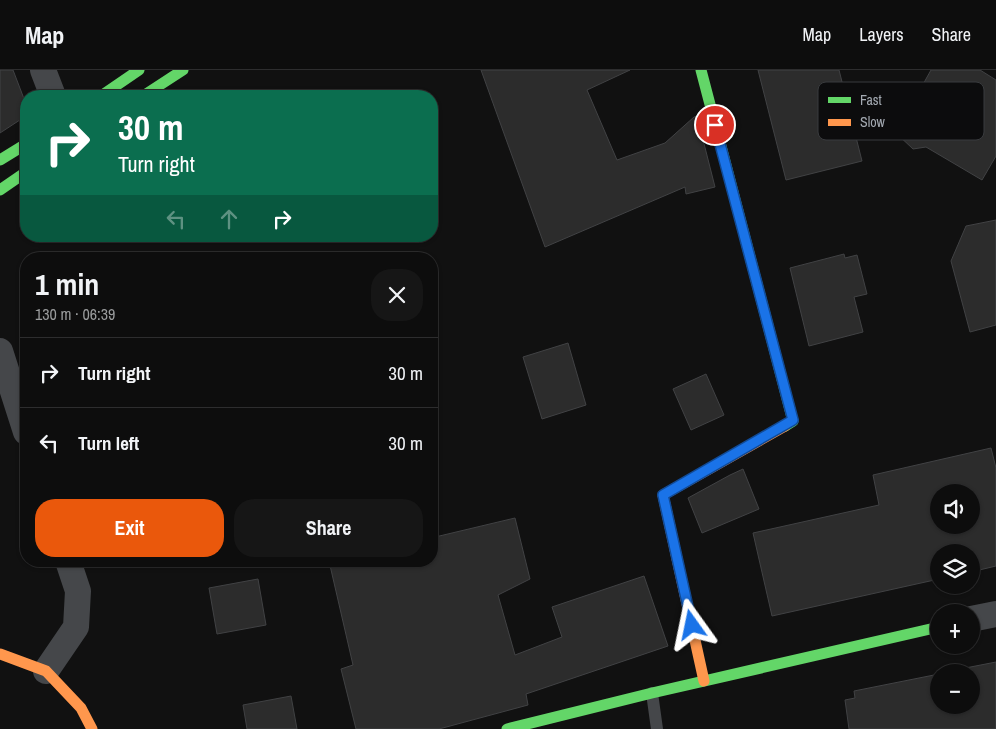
<!DOCTYPE html>
<html lang="en">
<head>
<meta charset="utf-8">
<style>
  body { margin:0; font-family:"Archivo Narrow",sans-serif; background:#161616; color:#f1f3f6; height:100vh; display:flex; flex-direction:column; font-size:19px; white-space:nowrap }
  * { box-sizing:border-box; margin:0 }
  p { font-size:16px; color:#9a9c9d }
  .icon { flex:none; width:28px; height:28px; fill:none; stroke:currentColor; stroke-width:2; stroke-linecap:round; stroke-linejoin:round }
  .map { position:relative; flex:1; overflow:hidden }
  .details { position:absolute; left:20px; top:182px; width:418px; height:315px; display:flex; flex-direction:column; background:#0d0d0d; border-radius:20px; box-shadow:0 1px 4px #0004,0 0 0 1px #2d2d2e }
  .details>* { flex:none }
  .guide { position:absolute; left:20px; top:20px; width:418px; height:152px; border-radius:20px; box-shadow:0 1px 4px #0004,0 0 0 1px #2d2d2e; background:#0b6e4f; color:#fff; overflow:hidden }
  .controls { position:absolute; left:930px; top:414px; display:grid; gap:10px }
  .controls a { display:grid; place-items:center; width:50px; height:50px; border-radius:50%; background:#0d0d0d; box-shadow:0 1px 4px #0004,0 0 0 1px #2d2d2e; font-size:25px }
  .pin { position:absolute; display:grid; place-items:center; width:42px; height:42px; color:#fff; margin:-21px; border:2px solid #fff; border-radius:50%; box-shadow:0 1px 5px #0007 }
  .me { position:absolute; width:55px; margin:-28px; rotate:348deg; stroke-linejoin:round; filter:drop-shadow(0 0 4px #0008) }
  .turn { display:flex; align-items:center; gap:18px; height:105px; padding:0 15px; font-size:22px }
  .turn .icon { width:65px; height:65px; stroke-width:2.5 }
  .turn b { display:block; font-size:35px; line-height:42px }
  .lanes { display:flex; align-items:center; height:48px; padding:0 15px; background:#0003; justify-content:center; gap:25px; direction:ltr }
  .lanes .off { opacity:.35 }
  .round { display:grid; place-items:center; flex:none; width:52px; height:52px; border-radius:20px; background:#161616 }
  .headline { display:flex; align-items:center; justify-content:space-between; height:85px; padding:0 15px }
  h1 { font-size:30px; font-weight:700; line-height:38px }
  .action { display:flex; gap:10px; margin-top:auto; padding:10px 15px }
  .action a { flex:1; height:58px; border-radius:20px; background:#ea580c; color:#fff; font-size:20px; font-weight:700; line-height:58px; text-align:center }
  .action a+a { background:#161616; color:#f1f3f6 }
  ul { padding:0; list-style:none }
  li { display:flex; align-items:center; gap:15px; height:70px; padding:0 15px; border-top:1px solid #2d2d2e }
  li div { flex:1 }
  li b { display:block; font-size:19px }
  li em { font-style:normal }
  header { display:flex; align-items:center; gap:30px; box-sizing:border-box; height:70px; padding:0 25px; background:#0d0d0d; border-bottom:1px solid #2d2d2e }
  header strong { font-size:24px }
  nav { display:flex; gap:28px; margin-inline-start:auto; font-size:18px }
  .map>svg:first-child { display:block }
</style>
</head>
<body>
<header>
<strong>Map</strong>
<nav><a>Map</a><a>Layers</a><a>Share</a></nav>
</header>
<div class="map">
<svg width="996" height="659" viewBox="0 0 996 659">
  <rect width="100%" height="100%" fill="#111"/>
  <path fill="#2c2c2c" stroke="#414244" fill-rule="evenodd" d="M0 0H13L26 34V46L0 63Z
    M481 0H630L587 20 617 90 665 73 694 47 697 46 715 117 686 124 685 117 545 177Z
    M758 0H839L862 91 786 110Z
    M931 0H980L996 10V86L982 110 926 77 913 79 896 63Z
    M996 150V255L970 262 951 191 966 156Z
    M844 184 845 188 857 185 867 224 854 227 863 262 809 276 790 198Z
    M568 273 586 335 542 349 523 287Z
    M706 304 724 345 691 360 673 319Z
    M991 378 996 398V496L971 502V482H939V509L772 546 753 463 879 435 873 405ZM939 422H971V455H939Z
    M743 399 759 439 702 463 688 428 730 405Z
    M515 448 530 509 498 525 515 585 562 567 552 537 644 506 668 576 526 624 528 635 439 659H356L341 599 353 595 329 491H431V468Z
    M258 509 266 555 217 564 209 518Z
    M996 592V659H849L845 630 855 628 854 621 939 604V635H971V602H945Z
    M291 626 297 659H247L243 635Z"/>
  <g fill="none" stroke-linecap="round" stroke-linejoin="round">
    <path stroke="#45474a" stroke-width="12" d="M652 623 657 659"/>
    <path stroke="#45474a" stroke-width="26" d="M43 0 53 26
      M0 281 26 362
      M971 549 996 544
      M46 601 76 557 78 521 68 491"/>
    <path stroke="#63d668" stroke-width="11" d="M701 0 793 351 785 356
      M101 26 139 0
      M143 26 183 0
      M0 90 26 74
      M0 120 26 102
      M507 659 652 623 939 557"/>
    <path stroke="#ff974d" stroke-width="11" d="M0 584 46 601 81 638 92 659
      M704 611 663 425 785 356"/>
  </g>
  <g fill="none" stroke-linecap="round" stroke-linejoin="round">
    <g stroke="#114b97" stroke-width="12">
      <path id="route" d="M692 555 663 425 793 350 715 55"/>
    </g>
    <use href="#route" stroke="#1a73e8" stroke-width="9"/>
  </g>
  <rect x="818" y="12" width="166" height="58" rx="8" fill="#0c0c0d" stroke="#393b3e" stroke-width="1"/>
  <rect x="828" y="27" width="23" height="6" fill="#63d668"/>
  <rect x="828" y="49" width="23" height="7" fill="#ff974d"/>
  <g font-size="14" fill="#a3a9b1">
    <text x="860" y="35">Fast</text>
    <text x="860" y="57">Slow</text>
  </g>
</svg>
<div class="controls">
<a><svg class="icon" aria-label="sound" viewBox="0 0 24 24"><path d="M4 9h4l5-4v14l-5-4H4zM17 9q2 3 0 6"/></svg></a>
<a><svg class="icon" aria-label="layers" viewBox="0 0 24 24"><path d="M12 4l9 5-9 5-9-5zM3 14l9 5 9-5"/></svg></a>
<a>+</a>
<a>−</a>
</div>
<div class="pin" style="left:715px;top:55px;background:#d93025"><svg class="icon" aria-label="arrive" viewBox="0 0 24 24"><path d="M6 21V4h12l-3 4 3 4H6"/></svg></div>
<svg class="me" style="left:692px;top:555px" viewBox="-20 -20 40 40"><path d="M0-17L14 15 0 8-14 15z" fill="#1a73e8" stroke="#fff" stroke-width="4"/></svg>
<div class="guide">
<div class="turn"><svg class="icon" aria-label="right" viewBox="0 0 24 24"><path d="M7 20v-9h11M14 6l5 5-5 5"/></svg><div><b>30 m</b>Turn right</div></div>
<div class="lanes"><svg class="icon off" aria-label="left" viewBox="0 0 24 24"><path d="M17 20v-9H6M10 6l-5 5 5 5"/></svg><svg class="icon off" aria-label="ahead" viewBox="0 0 24 24"><path d="M12 20V5M6 11l6-6 6 6"/></svg><svg class="icon" aria-label="right" viewBox="0 0 24 24"><path d="M7 20v-9h11M14 6l5 5-5 5"/></svg></div>
</div>
<section class="details">
<div class="headline"><div><h1>1 min</h1><p>130 m · 06:39</p></div><a class="round"><svg class="icon" aria-label="close" viewBox="0 0 24 24"><path d="M6 6l12 12M18 6L6 18"/></svg></a></div>
<ul>
<li><svg class="icon" aria-label="right" viewBox="0 0 24 24"><path d="M7 20v-9h11M14 6l5 5-5 5"/></svg><div><b>Turn right</b></div><em>30 m</em></li>
<li><svg class="icon" aria-label="left" viewBox="0 0 24 24"><path d="M17 20v-9H6M10 6l-5 5 5 5"/></svg><div><b>Turn left</b></div><em>30 m</em></li>
</ul>
<div class="action"><a>Exit</a><a>Share</a></div>
</section>
</div>
</body>
</html>
